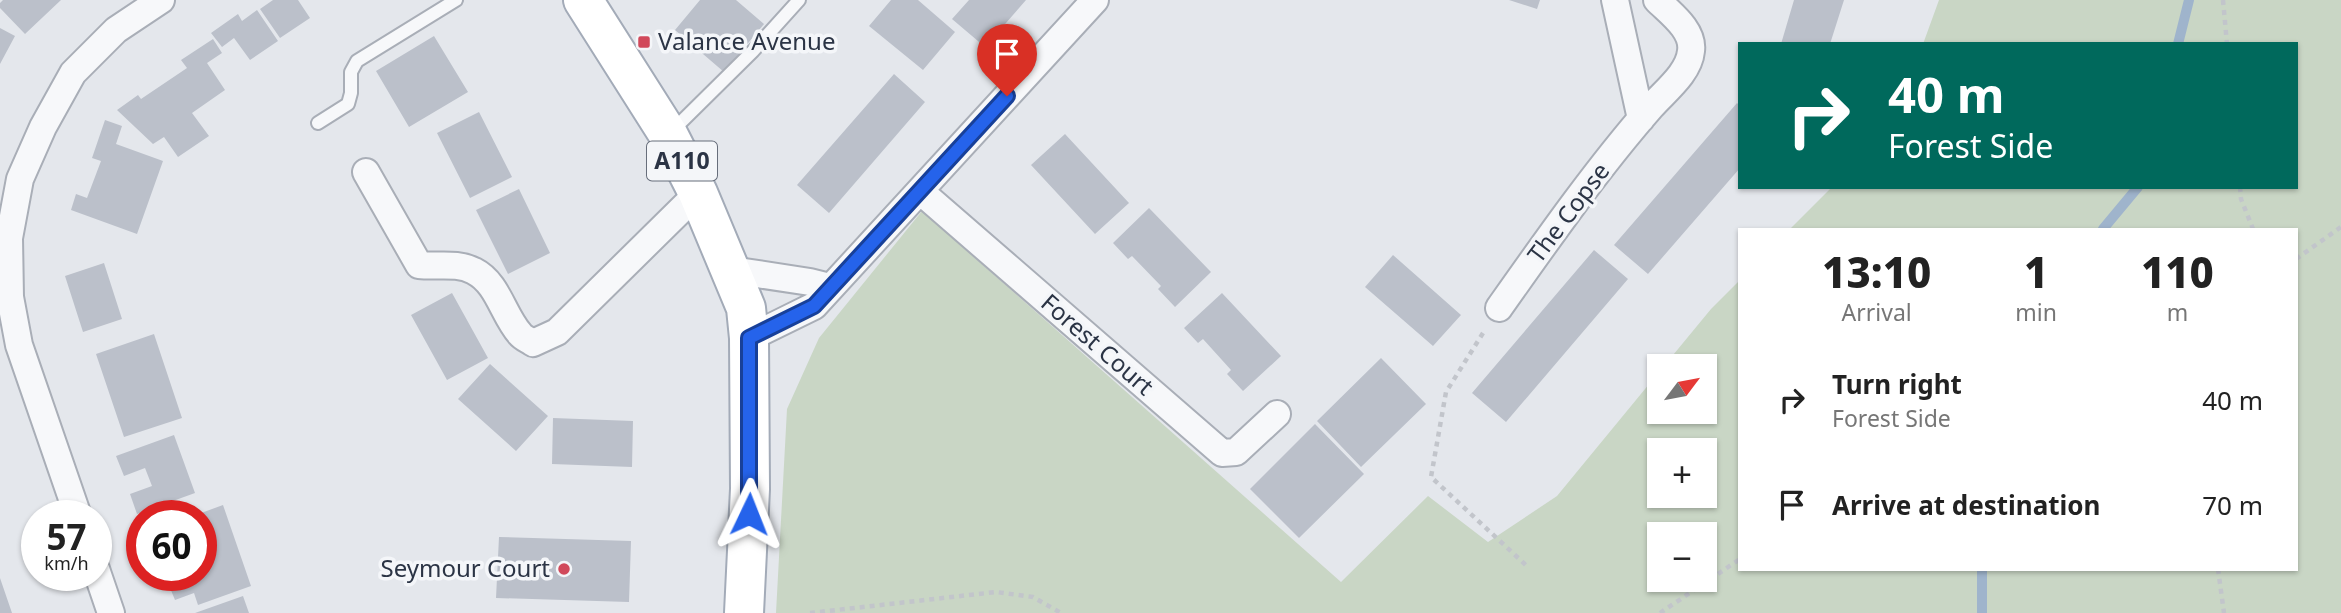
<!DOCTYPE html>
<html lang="en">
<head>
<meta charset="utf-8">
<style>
  body { margin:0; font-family:"Noto Sans",sans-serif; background:#f2f2f2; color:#222; height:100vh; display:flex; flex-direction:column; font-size:26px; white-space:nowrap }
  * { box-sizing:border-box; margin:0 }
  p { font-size:23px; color:#767676 }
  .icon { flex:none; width:38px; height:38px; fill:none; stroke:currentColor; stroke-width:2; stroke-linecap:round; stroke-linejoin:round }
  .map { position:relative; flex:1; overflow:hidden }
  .drawer { position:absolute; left:1738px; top:228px; width:560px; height:343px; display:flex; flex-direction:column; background:#fff; border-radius:0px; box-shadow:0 2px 5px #0004 }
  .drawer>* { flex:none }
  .hud { position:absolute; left:1738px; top:42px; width:560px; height:147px; border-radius:0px; box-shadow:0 2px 5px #0004; background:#00695c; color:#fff; overflow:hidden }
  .needle { width:46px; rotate:58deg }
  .tools { position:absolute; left:1647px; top:354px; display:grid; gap:14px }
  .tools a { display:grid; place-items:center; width:70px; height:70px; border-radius:0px; background:#fff; box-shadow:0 2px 5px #0004; font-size:35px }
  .speed { position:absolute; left:21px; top:500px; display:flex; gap:14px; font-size:35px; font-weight:700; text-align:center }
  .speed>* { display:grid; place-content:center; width:91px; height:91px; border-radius:50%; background:#fff; box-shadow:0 2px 5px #0004; line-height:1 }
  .speed small { font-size:18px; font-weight:400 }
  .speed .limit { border:10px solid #d22; background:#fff; color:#111 }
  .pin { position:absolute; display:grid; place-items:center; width:60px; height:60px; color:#fff; margin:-72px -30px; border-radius:50% 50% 50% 0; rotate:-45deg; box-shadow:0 0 7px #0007 }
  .pin .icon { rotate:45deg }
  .me { position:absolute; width:77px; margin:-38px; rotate:2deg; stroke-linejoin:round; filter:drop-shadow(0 0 5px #0008) }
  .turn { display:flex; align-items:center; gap:24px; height:147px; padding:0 35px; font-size:32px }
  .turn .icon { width:91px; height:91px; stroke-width:2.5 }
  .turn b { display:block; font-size:49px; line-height:60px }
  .eta { display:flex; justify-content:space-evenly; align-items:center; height:119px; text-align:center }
  .eta b { font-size:42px; font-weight:800; line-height:49px }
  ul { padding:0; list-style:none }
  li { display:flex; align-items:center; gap:21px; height:105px; padding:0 35px }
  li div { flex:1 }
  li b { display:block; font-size:26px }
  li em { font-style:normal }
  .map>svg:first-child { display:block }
</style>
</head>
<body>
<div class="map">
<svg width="2341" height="613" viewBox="0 0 2341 613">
  <rect width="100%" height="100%" fill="#e4e7ec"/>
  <path fill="#c9d6c5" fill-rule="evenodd" d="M1939 0H2341V613H776L787 409 819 338 922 211 1341 582 1428 496 1488 542 1557 496 1659 372V411H1704V366H1664L1711 309 1739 281 1740 569H2296V229H1790L1832 187H2296V44H1923ZM1659 450H1704V495H1659ZM1659 534H1704V579H1659Z"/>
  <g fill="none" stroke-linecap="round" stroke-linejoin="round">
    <path stroke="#9fb4cc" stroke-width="10" d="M2178 44 2189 0
      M2103 229 2138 187
      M1982 613V569"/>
  </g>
  <path fill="#bbc0ca" d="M3 0H61L25 34 0 8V3Z
    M273 0H298L310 18 280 38 260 9Z
    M700 0H736L764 24 724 72 675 30Z
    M891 0H918L955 32 923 70 869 26Z
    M969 0H1026L985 47 952 19Z
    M1509 0H1540L1537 9Z
    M1794 0H1844L1830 44H1781Z
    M257 10 278 41 250 60 234 38 222 47 211 33 238 14 242 21Z
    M0 28 15 36 0 64Z
    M434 36 468 92 409 127 376 71Z
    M213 39 222 53 207 63 225 90 192 113 209 136 178 157 164 137 153 144 117 110 138 95 141 99 187 68 181 60Z
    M894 74 925 102 829 213 797 185Z
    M1737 103 1740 106V168L1648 274 1614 245Z
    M479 112 512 177 470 198 437 133Z
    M105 120 122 126 116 144 163 161 137 234 71 210 76 194 87 198 101 161 92 158Z
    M1065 134 1129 203 1095 234 1031 165Z
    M519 189 550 253 508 274 476 210Z
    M1149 208 1211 272 1175 307 1158 289 1161 286 1132 256 1128 259 1113 243Z
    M1594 250 1628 279 1506 422 1472 393Z
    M1393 255 1461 315 1433 346 1365 287Z
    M104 263 122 319 83 332 65 276Z
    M452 293 488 358 447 380 411 315Z
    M1222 293 1281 356 1243 391 1227 374 1231 370 1203 339 1198 343 1184 328Z
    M154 334 182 418 124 437 96 354Z
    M1381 358 1426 404 1361 467 1317 421Z
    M490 364 548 416 516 451 458 399Z
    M553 418 633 421 632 467 552 464Z
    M1315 424 1364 474 1299 538 1250 489Z
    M174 435 195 493 137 514 130 494 152 486 145 468 124 476 116 456Z
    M223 505 251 586 198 605 194 593 175 600 168 583 189 576H201V516H193Z
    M499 537 631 541 629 602 496 598Z
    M0 578 12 613H0Z
    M243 596 249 613H195Z"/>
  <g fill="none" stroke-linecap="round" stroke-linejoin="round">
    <g stroke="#a9aeb7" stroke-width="16">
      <path id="service" d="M318 123 348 104 351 93V72L357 61 456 0
        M671 132 753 51 799 0"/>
    </g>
    <g stroke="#a9aeb7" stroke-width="30">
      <path id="minor" d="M1615 0 1641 119
        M366 172 419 265C438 267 457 262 474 271 498 283 503 315 520 334 523 338 529 340 533 343L557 332 698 193
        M920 191 1222 453 1236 452 1277 414
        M731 270 810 282 830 287
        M1499 308C1547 240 1596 170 1651 107 1665 91 1689 73 1691 51 1694 30 1670 13 1657 0
        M749 338 814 306 1095 0
        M78 516 19 345 10 297 9 238 20 179 43 127 73 73 116 30 161 0
        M96 569 111 613"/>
    </g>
    <g stroke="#a3abb8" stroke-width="42">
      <path id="primary" d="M583 0 668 134 698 193 746 308 749 338 750 489 744 613"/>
    </g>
    <path stroke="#c2c5cb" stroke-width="4.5" stroke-dasharray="5 5" stroke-linecap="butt" d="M2223 0 2227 44
      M2240 187 2241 199 2253 229
      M2296 259 2341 227
      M1483 333 1446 392 1431 477 1529 568
      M2218 569 2224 613
      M810 613 996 592 1033 597 1061 613
      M1660 613 1740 559"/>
    <use href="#service" stroke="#f7f8fa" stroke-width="12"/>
    <use href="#minor" stroke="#f7f8fa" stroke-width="26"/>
    <use href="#primary" stroke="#fff" stroke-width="38"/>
  </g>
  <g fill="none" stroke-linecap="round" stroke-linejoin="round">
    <g stroke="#184099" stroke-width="18">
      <path id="route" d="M749 514V338L814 306 1007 96"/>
    </g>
    <use href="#route" stroke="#2563eb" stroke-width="12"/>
  </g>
  <g fill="#d1495b" stroke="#f4f6f9" stroke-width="2.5">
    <rect x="637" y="35" width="14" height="14" rx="3.5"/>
    <circle cx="564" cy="569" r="7"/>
  </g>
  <g text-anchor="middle" stroke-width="7" stroke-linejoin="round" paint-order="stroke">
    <rect fill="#f4f6f9" stroke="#676e7b" stroke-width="2" x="647" y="141.5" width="70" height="39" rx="5"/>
    <g font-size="23" font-weight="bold" fill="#2b3445">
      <text x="682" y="169">A110</text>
    </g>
    <g font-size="24" fill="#2b3445" stroke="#f4f6f9" text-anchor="start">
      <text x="658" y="50">Valance Avenue</text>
      <text x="550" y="577" text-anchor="end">Seymour Court</text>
    </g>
    <g font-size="24" fill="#2b3445" stroke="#f4f6f9">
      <text transform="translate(1569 213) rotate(-53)" y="8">The Copse</text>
      <text transform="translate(1097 345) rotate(41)" y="8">Forest Court</text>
    </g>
  </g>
</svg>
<div class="tools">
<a><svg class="needle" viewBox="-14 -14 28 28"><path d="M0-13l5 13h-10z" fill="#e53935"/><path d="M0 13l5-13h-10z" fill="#767676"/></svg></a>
<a>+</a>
<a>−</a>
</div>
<div class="speed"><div>57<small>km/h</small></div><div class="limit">60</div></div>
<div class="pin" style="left:1007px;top:96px;background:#d93025"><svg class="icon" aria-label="arrive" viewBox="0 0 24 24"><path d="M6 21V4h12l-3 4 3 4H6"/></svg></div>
<svg class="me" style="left:749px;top:514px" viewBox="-20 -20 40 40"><path d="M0-17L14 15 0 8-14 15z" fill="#2563eb" stroke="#fff" stroke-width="4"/></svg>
<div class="hud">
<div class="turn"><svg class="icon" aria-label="right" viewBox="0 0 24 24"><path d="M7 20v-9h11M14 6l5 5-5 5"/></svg><div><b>40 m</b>Forest Side</div></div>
</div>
<section class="drawer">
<div class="eta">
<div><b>13:10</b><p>Arrival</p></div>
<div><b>1</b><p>min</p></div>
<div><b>110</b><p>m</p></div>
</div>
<ul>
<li><svg class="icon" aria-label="right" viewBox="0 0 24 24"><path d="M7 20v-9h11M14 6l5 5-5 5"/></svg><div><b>Turn right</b><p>Forest Side</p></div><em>40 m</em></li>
<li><svg class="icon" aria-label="arrive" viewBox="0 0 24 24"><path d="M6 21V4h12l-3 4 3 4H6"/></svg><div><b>Arrive at destination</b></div><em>70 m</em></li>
</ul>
</section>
</div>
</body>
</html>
